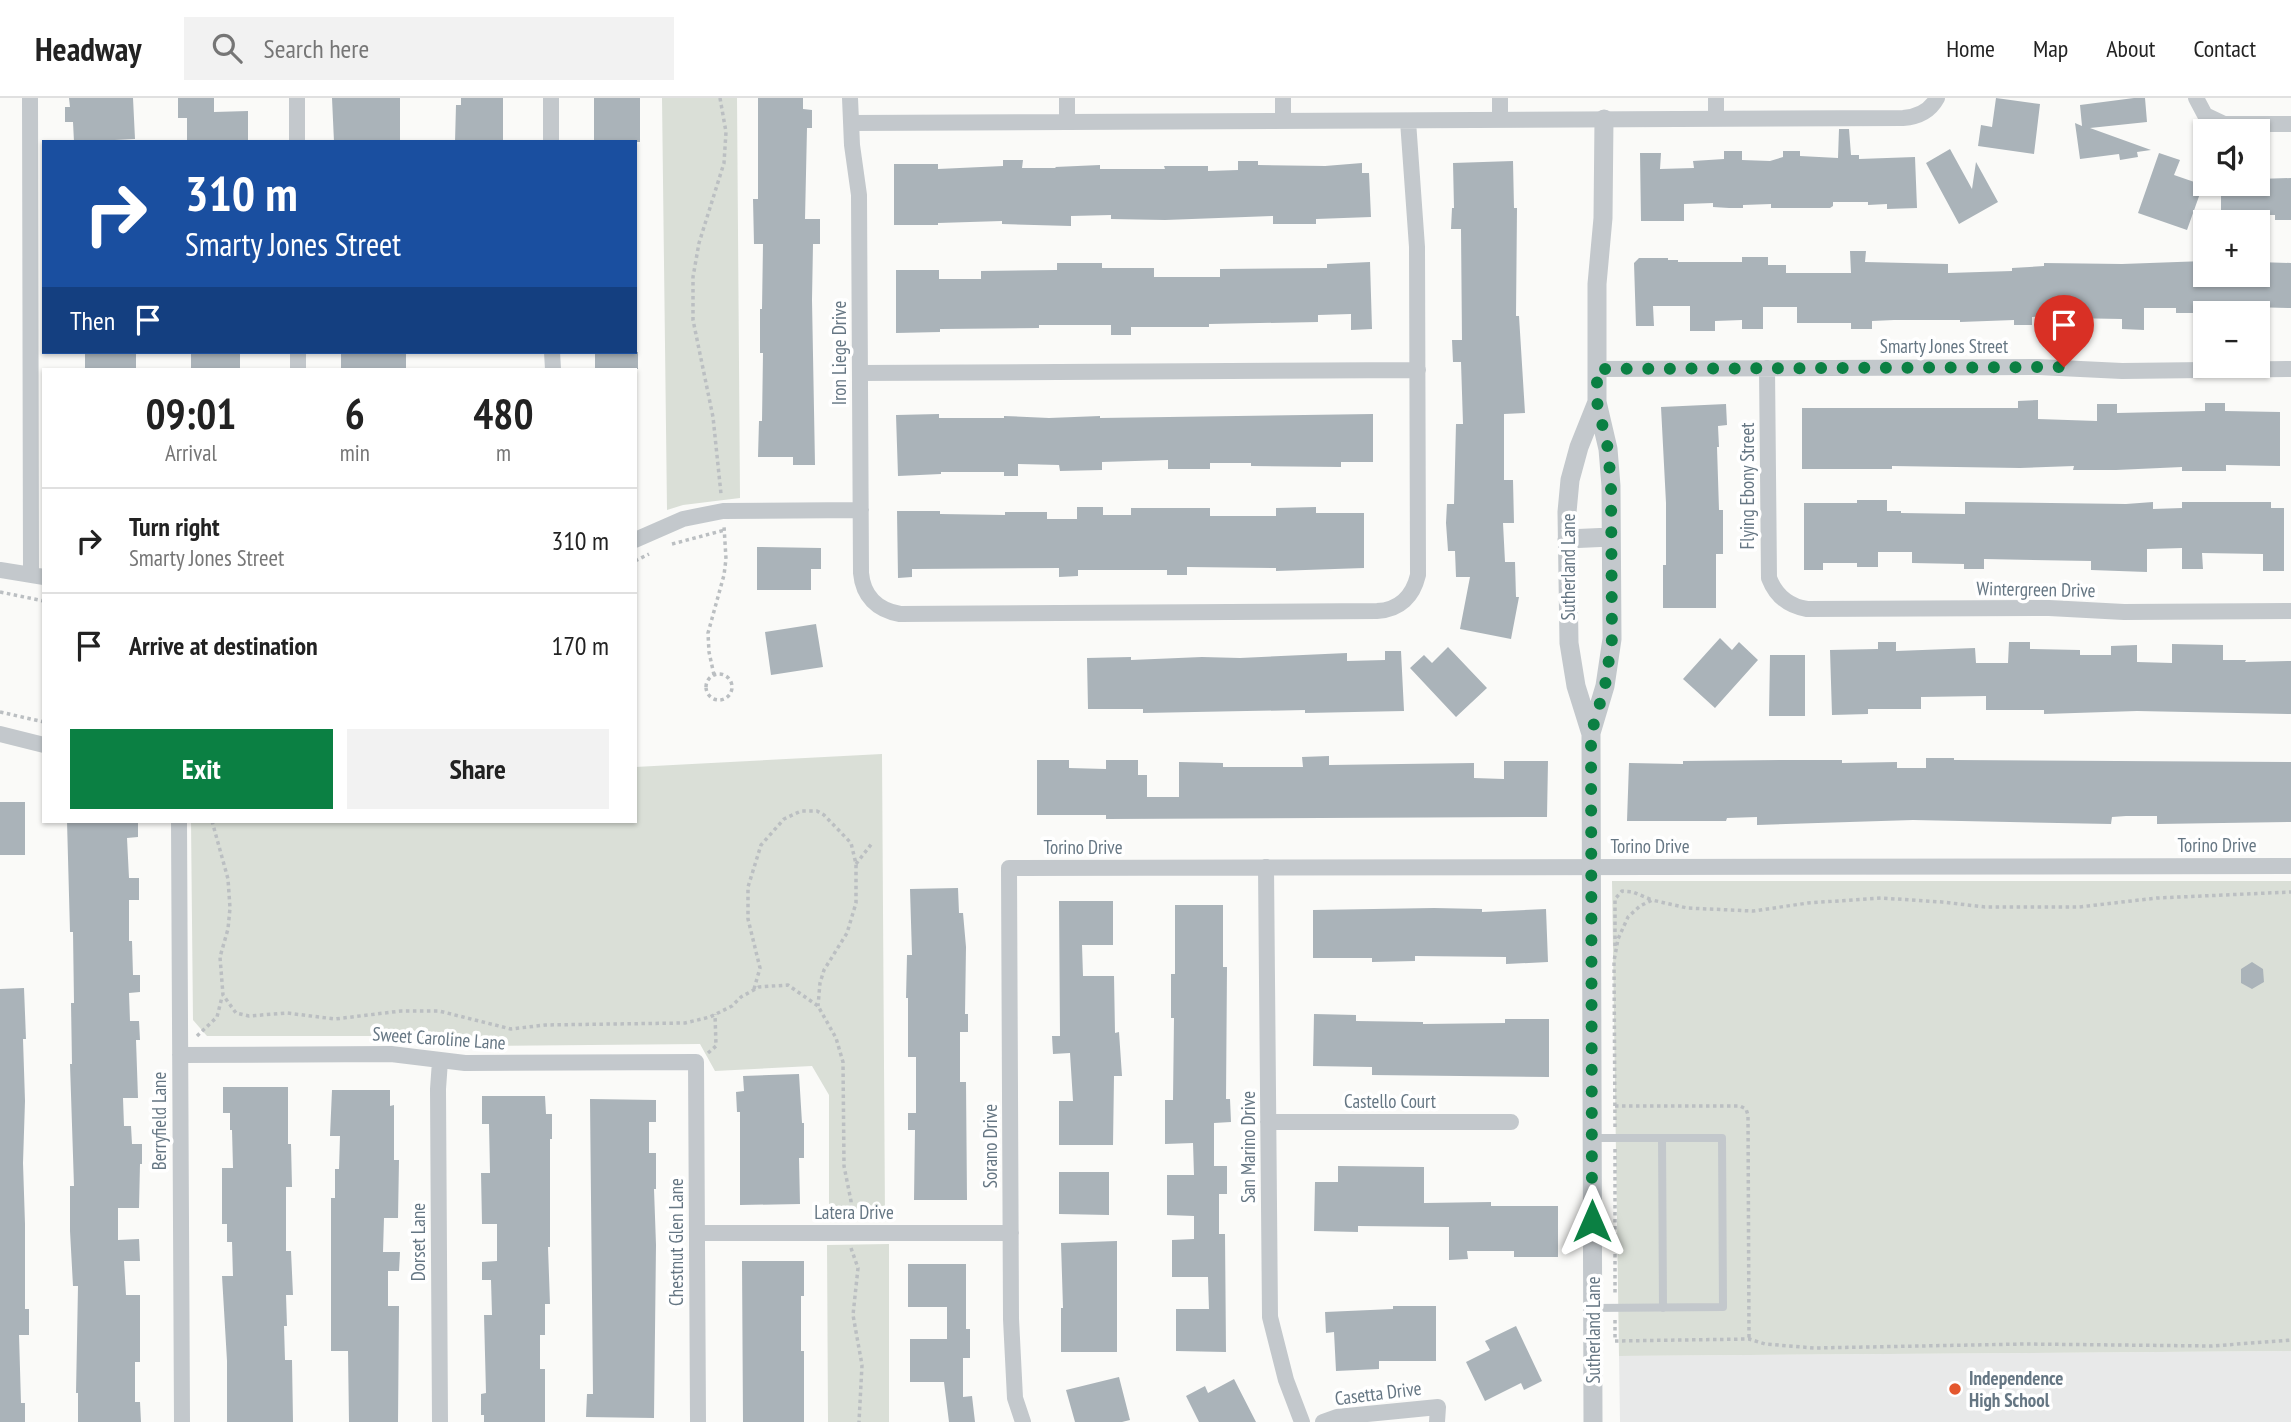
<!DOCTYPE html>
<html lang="en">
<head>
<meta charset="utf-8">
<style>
  body { margin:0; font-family:"PT Sans Narrow",sans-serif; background:#f2f2f2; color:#222; height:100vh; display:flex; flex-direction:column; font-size:26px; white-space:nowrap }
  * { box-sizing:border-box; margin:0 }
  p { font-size:23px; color:#767676 }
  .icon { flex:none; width:38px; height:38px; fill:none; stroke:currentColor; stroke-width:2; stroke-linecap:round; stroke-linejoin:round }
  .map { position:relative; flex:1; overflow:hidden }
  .side { position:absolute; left:42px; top:270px; width:595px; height:455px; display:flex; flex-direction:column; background:#fff; border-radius:0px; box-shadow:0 2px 5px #0004 }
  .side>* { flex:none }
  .banner { position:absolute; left:42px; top:42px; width:595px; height:214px; border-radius:0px; box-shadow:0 2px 5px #0004; background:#1a4fa0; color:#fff; overflow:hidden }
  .fabs { position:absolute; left:2193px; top:21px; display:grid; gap:14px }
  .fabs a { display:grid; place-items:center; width:77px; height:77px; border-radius:0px; background:#fff; box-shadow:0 2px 5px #0004; font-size:35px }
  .pin { position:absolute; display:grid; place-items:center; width:60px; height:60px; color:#fff; margin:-72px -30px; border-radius:50% 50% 50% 0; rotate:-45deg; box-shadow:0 0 7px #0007 }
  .pin .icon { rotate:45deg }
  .me { position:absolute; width:77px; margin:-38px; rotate:0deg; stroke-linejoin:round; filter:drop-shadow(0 0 5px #0008) }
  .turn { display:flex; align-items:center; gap:24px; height:147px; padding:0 28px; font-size:32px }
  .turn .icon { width:91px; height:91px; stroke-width:2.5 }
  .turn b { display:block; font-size:49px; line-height:60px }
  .then { display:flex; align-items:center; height:66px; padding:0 28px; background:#0003; gap:14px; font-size:26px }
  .eta { display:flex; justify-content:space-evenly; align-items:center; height:119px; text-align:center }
  .eta b { font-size:42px; font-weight:700; line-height:49px }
  .button { display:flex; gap:14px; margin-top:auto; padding:14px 28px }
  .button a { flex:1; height:80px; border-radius:0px; background:#0b8043; color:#fff; font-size:28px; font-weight:700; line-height:80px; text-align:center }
  .button a+a { background:#f2f2f2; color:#222 }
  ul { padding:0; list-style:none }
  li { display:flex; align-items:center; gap:21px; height:105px; padding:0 28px; border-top:2px solid #e0e0e0 }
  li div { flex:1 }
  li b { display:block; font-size:26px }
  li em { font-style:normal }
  header { display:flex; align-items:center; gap:42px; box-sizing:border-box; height:98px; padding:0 35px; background:#fff; border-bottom:2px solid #e0e0e0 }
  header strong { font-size:33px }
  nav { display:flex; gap:38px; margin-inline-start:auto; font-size:24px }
  .search { width:490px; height:63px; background:#f2f2f2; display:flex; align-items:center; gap:18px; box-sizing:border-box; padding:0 24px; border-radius:0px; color:#767676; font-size:26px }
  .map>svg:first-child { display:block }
</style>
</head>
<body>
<header>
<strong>Headway</strong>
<div class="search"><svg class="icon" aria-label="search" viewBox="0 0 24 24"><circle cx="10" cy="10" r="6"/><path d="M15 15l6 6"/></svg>Search here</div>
<nav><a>Home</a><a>Map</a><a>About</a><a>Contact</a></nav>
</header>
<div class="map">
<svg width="2291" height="1324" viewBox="0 0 2291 1324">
  <rect width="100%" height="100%" fill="#fafaf8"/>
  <path fill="#e8e9e9" d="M2291 1253V1324H1620L1619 1258Z"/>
  <path fill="#dadfd7" d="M662 0H737L740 400 683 407 667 412Z
    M882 656 885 1121 829 1118V997L812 968 715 973 700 946 465 948 412 938H207L193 922 191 723H635V669Z
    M1612 783H2291V1253L1619 1258Z
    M889 1146V1324H828L827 1147Z"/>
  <path fill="#aab3b9" d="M69 0H133L135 41 74 44 73 24H65V9H70Z
    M178 0H214V14L248 13V44H187V20H178Z
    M332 0H400V44H334Z
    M461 0H503V44H455L456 7H461Z
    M594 0H640V44H594Z
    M758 0H803V11L812 12V30H807L805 121H820V146H813L812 202 815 367H793V359H758L759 323H762L763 255H760V211H762L763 146H754L753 101H758Z
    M1996 0 2040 6 2034 56 1978 48 1981 27 1992 29Z
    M2134 0H2145L2147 24 2090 30 2151 52 2137 54 2138 59 2120 62 2119 56 2080 61 2075 25 2082 28 2080 7Z
    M1839 31H1849L1851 57H1859V61L1915 59 1917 110 1887 111V106L1868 107V104H1833V108L1830 110H1771V106L1743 107V110H1729L1713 109V105L1684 106V123H1641L1640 55H1661L1660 71 1694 70 1693 63 1724 61V53H1742V62L1770 63 1783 59V53H1800V58L1838 60Z
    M1950 51 1972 91 1976 64 1998 104 1959 126 1926 65Z
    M2159 55 2180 62 2174 77 2203 87 2187 132 2138 115Z
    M1003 62H1023L1022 70H1056L1055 69 1100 67V71H1165L1164 68H1208V73L1238 72V63H1258V67L1325 68 1362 65V75H1369L1371 119 1316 121V126H1273V118L1165 122 1111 121V117L1071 118V128L1002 126V123L938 125V127H894V66H938V71L1003 68Z
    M1513 63 1514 110H1517L1516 218H1519L1525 315 1504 316V382H1513L1514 425H1503L1505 464H1515L1516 499H1519L1511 541 1460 531 1470 479H1456L1455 453H1448L1446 425 1447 406H1454L1456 326H1463L1461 264H1453L1452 242H1462L1461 131H1451L1452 110H1454L1453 65Z
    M2291 80V122H2275V117H2235V124H2221V86H2258V81Z
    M1850 153H1866L1865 164 1948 166V175L2012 173V170L2044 168V165L2122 166 2205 163V177H2258V164L2291 165V210L2250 209V215H2176V210H2144V232L2122 231V221L2067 220V217L2032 219V227H2014V222L1960 224V222H1894L1872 223V231H1851V225H1797V209H1763V231H1742V222L1715 223V233H1690V208H1653L1654 228H1636L1634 165 1639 160H1668V162H1678V164H1742V159H1768V167H1786V175H1851Z
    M1370 164 1372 231 1351 232V216L1318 217V224L1209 226V229H1131V237H1111V227H1039V230L940 231V234L896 235V172H939V181H981V173L1057 172V165H1102V170H1154V179H1220V171L1327 170V166Z
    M85 254H136V271H85Z
    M191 254H240V271H191Z
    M346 254H406V271H341V255Z
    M595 254H638V271H595Z
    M2038 302V321L2097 323V306H2117V315L2205 313V305H2225V313L2280 314V368L2226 367V373H2182V369L2116 372H2073L2074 368 2020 370 1892 368V371H1802V310H2018V303Z
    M1726 306 1727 327 1718 328 1719 349H1717L1719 412H1723V456H1716V510H1663V467H1666V405L1661 309Z
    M939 316V320H1004V318L1049 320 1100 318V320L1373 316V364H1341V369L1251 368V365H1210V371H1168V362L1102 364V372L1060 373 1059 367 1018 366V378H1004V374H941V376L898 378 896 317Z
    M1857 402H1887V413H1901V415L1965 416V404L2126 406 2153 404V411L2182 410V404H2271V410H2284V473H2263V456L2202 455 2203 471H2182V450L2147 451V474L2091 472V463L1984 461V471H1964V466L1912 465V454H1878V469H1857V465H1823V472H1804V405H1857Z
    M1077 409H1103V417H1131V410H1210V418H1276V410L1316 409V415H1364V470L1276 473V470L1187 469V477H1167V472H1078V478L1059 479V470L912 471V479L898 480 897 413H940V416L1005 417V414H1047V421H1077Z
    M757 449 821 450V471H811V492H757Z
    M816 526 823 569 771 577 765 534Z
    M1720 540 1732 552 1739 544 1758 562 1715 610 1683 581Z
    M1878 544H1896V553L1975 550 1976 565H2008L2009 544H2030V551L2080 552V557H2111V548L2137 547V564L2172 565V546L2223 547V562H2246L2245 564 2291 563V616L2137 613 2044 616V612H1986V598L1921 599V611H1868V616L1832 617 1830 552 1878 551Z
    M1448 549 1487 590 1456 619 1410 570 1424 557 1432 565Z
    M1385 553H1401L1404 613 1305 615V612L1143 615V611H1088L1087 560 1131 559V562L1202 559 1240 560 1347 555V563L1385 562Z
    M1770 557H1805V618H1769Z
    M1329 658V667L1474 665V680L1504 681V663H1548L1547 719 1106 721V717H1037V662H1069V670L1106 671V662H1138V677H1147V699H1179V664L1223 665V669H1303L1302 659Z
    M1926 660H1954V662L2291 664V724L2157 726V718H2126L2112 719 2111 726 1913 722 1757 727V719L1727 720 1726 723H1627L1629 665 1683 666V663L1783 662H1842V665L1897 664V670H1926Z
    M0 704H25V757H0Z
    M67 723H138V739L127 740 129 780H139V802H129V843H132L133 877H140V894L129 895 130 923H139L140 942H136L138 1000H123L124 1028H131L132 1046H142V1066H140L139 1110H118V1142L139 1141 140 1163H124L126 1197H140V1264H135V1304H140L141 1324H78V1295H76L78 1188H73L70 1133V1088H74L70 966H72L71 905H74L73 834H70Z
    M958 790 959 815H963L966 849 965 916H968V934H960V984H966L967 1102H914L915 1032H908V1015H916V959H908V900H906L907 857H912L910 791Z
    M1059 803H1113V847H1082L1083 878H1114L1115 935 1119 934 1122 978H1114L1113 1047H1059V1003H1073L1070 955 1053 956 1052 938H1060Z
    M1175 807H1223V869H1227L1226 1001H1230L1231 1024 1214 1025V1068H1227V1096H1219V1136H1225L1226 1254 1176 1253V1211H1209L1208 1179H1172V1142L1194 1141V1118L1167 1117V1077H1194L1193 1045 1165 1046V1002H1173L1174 920H1171V876H1175Z
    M1434 810 1482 811V814L1546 811 1548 864 1506 866V859L1415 858V863L1372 864V860H1313V812Z
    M2252 864 2263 871 2264 884 2252 891 2241 885V871Z
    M24 890 26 941H23L25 1003 23 1065 25 1126V1211H29V1237H19L21 1305H25V1324H0V891Z
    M1314 916 1356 917V923L1423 924V926L1505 925V921H1549V979L1372 977V969L1313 968Z
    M799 976 802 1025H804V1060H799L800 1106 740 1107V1014H737L736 994 744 993 743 978Z
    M223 989H288V1046H291L292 1089H286V1153H291L293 1197H286L287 1228H284L285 1262H292L293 1324H227V1263L222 1178H233L232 1144H227V1126H222V1070H233L232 1032H230V1015H223Z
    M332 992H390V1008L394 1007V1062H399L398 1120H384L383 1154H400L399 1173H388V1208H399L398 1324H349L348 1253H331V1100H335V1071H339L340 1038H330Z
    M482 998H545L546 1016H552V1041H550V1149H548L550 1206H545V1237H540V1271H545V1324H484V1317H481V1296L486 1295 484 1217H492L491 1182H482V1164L497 1163V1126H482L481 1075H490L489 1026H482Z
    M590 1001 656 1002V1024H649V1055H656V1091H654L656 1147 654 1320 586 1319 587 1296H593Z
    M1338 1068 1424 1069V1105L1491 1104V1108H1558V1159H1514V1153H1467L1468 1161 1449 1162V1129L1358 1128V1134L1314 1133 1315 1084H1338Z
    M1059 1074H1109V1117L1059 1116Z
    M1117 1143V1254H1061V1210H1063L1061 1145Z
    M742 1163H804V1198H801V1253H804V1324H743Z
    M908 1166H966V1231H970V1260H963V1299L972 1298 975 1324H949L944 1284H910V1241H947V1209H908Z
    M1393 1208H1436V1263H1379V1271L1336 1273 1334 1234 1326 1235 1325 1214 1393 1211Z
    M1516 1228 1542 1283 1524 1292 1521 1285 1485 1303 1466 1264 1490 1252 1485 1243Z
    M1119 1279 1130 1322 1122 1324H1075L1066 1292Z
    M1234 1281 1256 1324H1199L1186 1298 1205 1288 1208 1295Z"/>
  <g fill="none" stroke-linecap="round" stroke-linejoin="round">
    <path stroke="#bbbfc2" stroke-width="3.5" stroke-dasharray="3.5 3.5" stroke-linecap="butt" d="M720 0 726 34 724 65 699 145 693 179V222L713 319 721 396
      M672 446 725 432
      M635 463 649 456
      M0 494 44 503
      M706 589a13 13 0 1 1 26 0a13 13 0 1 1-26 0Z
      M714 577 709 554 708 535 724 477 726 461 724 428
      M0 614 44 624
      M212 723 228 781 230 810 228 831 220 859 223 897 236 915 249 918 287 915 335 921 401 913H439L511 931 545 927 685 925 710 919 732 908 741 899 759 889 788 887 818 908 836 940 843 964 844 1068 851 1103V1118
      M856 766 873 744
      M1615 848V801L1622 793 1633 794 1652 802
      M754 891 760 870 748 821V789L761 747 784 721 801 713H817L824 717 851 745 856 766V805L847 835 824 872 820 885 818 908
      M197 938 217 919 222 899
      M708 955 716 948 715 916
      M1615 1008H1740L1746 1011 1748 1017 1749 1240
      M1615 1029 1614 863 1618 841 1628 819 1640 808 1652 802 1687 810 1753 813 1808 805 1881 800 1942 804 1985 809H2079L2157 800 2291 794
      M1615 1051V1197
      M851 1150 858 1170 853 1217 862 1267 859 1324
      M1615 1222V1243L1749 1241 1765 1246 1814 1250 2025 1246 2212 1248 2291 1242"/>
    <path stroke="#c3c8cc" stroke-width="8" d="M1592 1040H1722L1723 1209 1593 1210
      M1662 1040 1663 1210"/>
    <path stroke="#c3c8cc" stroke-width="16" d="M30 0 31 477
      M297 0V44
      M551 0V44
      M850 0 852 47 859 97 861 475C863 498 877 512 900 516L1377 513C1400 512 1413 498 1418 477L1417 149 1408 23
      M1067 0V24
      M1283 0V23
      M1500 0V22
      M1716 0V21
      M2196 0 2205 17 2224 26H2291
      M851 25 1903 20C1918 19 1930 13 1937 0
      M298 254V271
      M552 254 553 271
      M1767 270 1769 480C1776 498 1788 508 1807 511L2049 510 2124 514 2291 513
      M1597 271 2039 269 2122 273 2291 271
      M860 275 1418 272
      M635 442 683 421 723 413 861 412
      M0 472 44 479
      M0 636 44 647
      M179 723 182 1324
      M1266 769 1270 1219 1286 1282 1302 1324
      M180 957 391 956 465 965 696 964 698 1324
      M1268 1024H1511
      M697 1135H1011
      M440 1324 438 991 440 963
      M1023 1324 1015 1300 1011 1221 1009 770 2291 768
      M1323 1324 1337 1319 1438 1309 1437 1324"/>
    <path stroke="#c3c8cc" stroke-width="19" d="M1567 441 1611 439
      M1591 635 1605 588 1612 541 1611 388 1608 351 1597 304V186L1603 120 1604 21
      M1593 1324 1591 636 1576 588 1569 545 1567 414 1570 382 1579 349 1597 304"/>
  </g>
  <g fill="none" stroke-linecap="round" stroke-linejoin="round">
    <path stroke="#0b8043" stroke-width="12" stroke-dasharray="0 21.6" d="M1592 1123 1591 636 1605 588 1612 541 1611 388 1608 351 1597 304V271L2064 269"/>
  </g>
  <circle fill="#e4572e" stroke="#fff" stroke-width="2.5" cx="1955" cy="1291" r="7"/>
  <g text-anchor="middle" stroke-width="7" stroke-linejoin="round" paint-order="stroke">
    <g font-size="19" fill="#657683" stroke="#fff">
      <text x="1944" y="255">Smarty Jones Street</text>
      <text transform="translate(839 255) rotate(-90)" y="7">Iron Liege Drive</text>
      <text transform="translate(1747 388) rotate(-90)" y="7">Flying Ebony Street</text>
      <text transform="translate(1568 469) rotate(-90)" y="7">Sutherland Lane</text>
      <text transform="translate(2036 491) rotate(1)" y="7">Wintergreen Drive</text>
      <text x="2217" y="754">Torino Drive</text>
      <text x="1650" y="755">Torino Drive</text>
      <text x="1083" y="756">Torino Drive</text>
      <text transform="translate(439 940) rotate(4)" y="7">Sweet Caroline Lane</text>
      <text x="1390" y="1010">Castello Court</text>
      <text transform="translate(159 1023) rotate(-90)" y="7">Berryfield Lane</text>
      <text transform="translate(990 1048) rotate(-90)" y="7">Sorano Drive</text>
      <text transform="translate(1248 1049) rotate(-90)" y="7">San Marino Drive</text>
      <text x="854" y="1121">Latera Drive</text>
      <text transform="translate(418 1144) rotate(-90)" y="7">Dorset Lane</text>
      <text transform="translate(676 1144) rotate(-90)" y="7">Chestnut Glen Lane</text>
      <text transform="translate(1593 1232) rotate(-90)" y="7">Sutherland Lane</text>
      <text transform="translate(1378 1295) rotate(-7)" y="7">Casetta Drive</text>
    </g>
    <g font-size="19" font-weight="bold" fill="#657683" stroke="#fff" text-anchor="start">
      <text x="1969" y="1287">Independence<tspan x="1969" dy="22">High School</tspan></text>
    </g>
  </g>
</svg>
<div class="fabs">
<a><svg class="icon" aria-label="sound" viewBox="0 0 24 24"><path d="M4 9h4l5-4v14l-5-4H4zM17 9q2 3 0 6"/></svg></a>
<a>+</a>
<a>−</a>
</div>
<div class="pin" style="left:2064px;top:269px;background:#d93025"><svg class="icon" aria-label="arrive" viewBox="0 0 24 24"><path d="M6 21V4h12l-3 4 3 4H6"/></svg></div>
<svg class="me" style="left:1592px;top:1123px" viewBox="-20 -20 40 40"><path d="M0-17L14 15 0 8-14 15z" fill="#0b8043" stroke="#fff" stroke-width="4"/></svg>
<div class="banner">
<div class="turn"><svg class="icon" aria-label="right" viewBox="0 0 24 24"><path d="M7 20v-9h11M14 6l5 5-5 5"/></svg><div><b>310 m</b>Smarty Jones Street</div></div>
<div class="then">Then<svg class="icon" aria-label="arrive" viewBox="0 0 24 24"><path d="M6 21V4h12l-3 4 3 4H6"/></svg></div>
</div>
<section class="side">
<div class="eta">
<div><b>09:01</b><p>Arrival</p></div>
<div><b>6</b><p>min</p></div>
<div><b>480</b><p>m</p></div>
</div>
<ul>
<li><svg class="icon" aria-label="right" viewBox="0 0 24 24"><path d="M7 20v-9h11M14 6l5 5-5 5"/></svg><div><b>Turn right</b><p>Smarty Jones Street</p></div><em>310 m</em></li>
<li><svg class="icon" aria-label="arrive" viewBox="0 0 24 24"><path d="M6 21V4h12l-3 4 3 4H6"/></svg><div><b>Arrive at destination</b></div><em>170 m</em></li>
</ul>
<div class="button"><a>Exit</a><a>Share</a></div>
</section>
</div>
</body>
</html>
